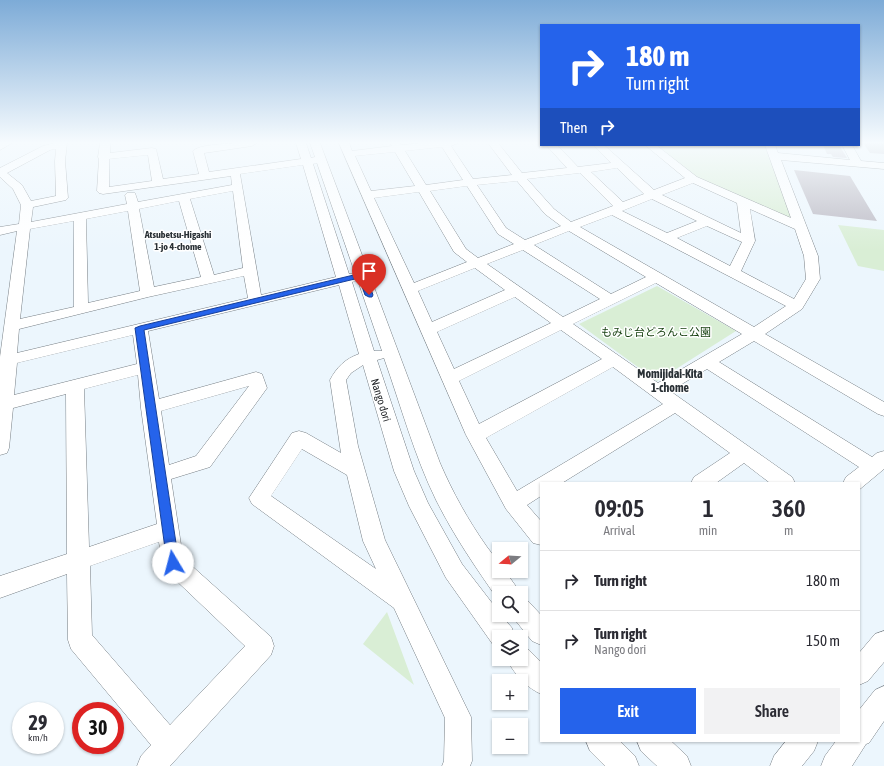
<!DOCTYPE html>
<html lang="en">
<head>
<meta charset="utf-8">
<style>
  body { margin:0; font-family:"Asap Condensed","Noto Sans JP",sans-serif; background:#f2f2f3; color:#2b2b33; height:100vh; display:flex; flex-direction:column; font-size:15px; white-space:nowrap }
  * { box-sizing:border-box; margin:0 }
  p { font-size:13px; color:#7c7c81 }
  .icon { flex:none; width:22px; height:22px; fill:none; stroke:currentColor; stroke-width:2; stroke-linecap:round; stroke-linejoin:round }
  .map { position:relative; flex:1; overflow:hidden }
  .drawer { position:absolute; left:540px; top:482px; width:320px; height:260px; display:flex; flex-direction:column; background:#fff; border-radius:0px; box-shadow:0 1px 3px #0004 }
  .drawer>* { flex:none }
  .top-card { position:absolute; left:540px; top:24px; width:320px; height:122px; border-radius:0px; box-shadow:0 1px 3px #0004; background:#2563eb; color:#fff; overflow:hidden }
  .needle { width:26px; rotate:252deg }
  .controls { position:absolute; left:492px; top:542px; display:grid; gap:8px }
  .controls a { display:grid; place-items:center; width:36px; height:36px; border-radius:0px; background:#fff; box-shadow:0 1px 3px #0004; font-size:20px }
  .speed { position:absolute; left:12px; top:702px; display:flex; gap:8px; font-size:20px; font-weight:700; text-align:center }
  .speed>* { display:grid; place-content:center; width:52px; height:52px; border-radius:50%; background:#fff; box-shadow:0 1px 3px #0004; line-height:1 }
  .speed small { font-size:10px; font-weight:400 }
  .speed .limit { border:6px solid #d22; background:#fff; color:#111 }
  .pin { position:absolute; display:grid; place-items:center; width:34px; height:34px; color:#fff; margin:-41px -17px; border-radius:50% 50% 50% 0; rotate:-45deg; box-shadow:0 0 4px #0007 }
  .pin .icon { rotate:45deg }
  .me { position:absolute; width:44px; margin:-22px; rotate:352deg; stroke-linejoin:round; filter:drop-shadow(0 0 3px #0008) }
  .turn { display:flex; align-items:center; gap:14px; height:84px; padding:0 20px; font-size:18px }
  .turn .icon { width:52px; height:52px; stroke-width:2.5 }
  .turn b { display:block; font-size:28px; line-height:34px }
  .then { display:flex; align-items:center; height:38px; padding:0 20px; background:#0003; gap:8px; font-size:15px }
  .eta { display:flex; justify-content:space-evenly; align-items:center; height:68px; text-align:center }
  .eta b { font-size:24px; font-weight:600; line-height:28px }
  .primary-button { display:flex; gap:8px; margin-top:auto; padding:8px 20px }
  .primary-button a { flex:1; height:46px; border-radius:0px; background:#2563eb; color:#fff; font-size:16px; font-weight:600; line-height:46px; text-align:center }
  .primary-button a+a { background:#f2f2f3; color:#2b2b33 }
  ul { padding:0; list-style:none }
  li { display:flex; align-items:center; gap:12px; height:60px; padding:0 20px; border-top:1px solid #e1e1e2 }
  li div { flex:1 }
  li b { display:block; font-size:15px }
  li em { font-style:normal }
  .map>svg:first-child { display:block }
</style>
</head>
<body>
<div class="map">
<svg width="884" height="766" viewBox="0 0 884 766">
  <rect width="100%" height="100%" fill="#ecf6fd"/>
  <path fill="#d9eed5" d="M652 145H768L795 225 694 179Z
    M838 225 884 230V271L858 266Z
    M657 286 736 331 657 381 579 324Z
    M387 612 414 685 363 644Z"/>
  <path fill="#bbb9c3" d="M863 143H884V154L870 153Z
    M823 145H839L847 158 833 157 831 154H827Z
    M794 170 850 176 877 221 813 214Z"/>
  <g fill="none" stroke-linecap="round" stroke-linejoin="round">
    <g stroke="#777f85" stroke-width="1">
      <path id="minor" d="M0 143H12L0 150Z
        M55 143H67L65 161 68 198 66 200 33 207 31 222 127 204 125 195 127 193H135L138 202 232 185 231 176 103 194 99 193 97 191 99 159 98 157 100 143H110V153L152 148 156 149 163 179 199 174 193 151C200 143 245 143 257 143L252 146 204 153 209 172 301 159 296 143H306L311 158 315 157 310 143H320L440 463C453 493 468 520 487 547 493 555 499 561 499 571H505L515 585 519 593H499V601C476 568 454 536 436 500 414 455 401 406 384 358L377 360 414 471 428 503 462 564 499 612V615H501L512 628 515 637H499V647L494 646 446 578 409 506 394 471 363 365 351 373 346 380 358 446 385 540 471 717 472 761 470 766H442L444 761 445 718 394 608 252 504 249 498 292 433 299 431 306 433 341 453 330 380C337 367 345 359 359 354L339 285 148 331 159 399 256 372 262 374 267 388 210 467 171 479 183 558 271 637 274 646 271 655 170 766H137L141 756 151 745 71 649 68 640 67 574 0 598V576L67 554 66 394 13 408 9 448 7 453 0 455V357L17 231 0 235V227L19 224 21 205 13 189 0 177V168L43 146ZM56 149 55 161 56 196 31 201 22 185 7 173 50 150ZM148 155 152 181 109 187V159ZM317 163 355 273 349 274 313 164ZM303 165 336 277 261 295 240 174ZM233 191 243 268 214 275 190 199ZM179 201 201 277 154 287 139 209ZM128 211 140 291 88 303 86 219ZM74 221V307L20 319 30 229ZM244 276 248 298 17 353 19 329 148 297ZM358 281 382 351H374L352 282ZM133 335 137 364 14 395 17 363ZM138 375 141 408 157 524 89 547 84 389ZM249 386 196 456 169 465 161 411ZM302 449 347 475 363 541 376 569 271 496ZM159 542 162 563 165 570 245 646 170 725 92 635 90 566Z
        M339 143H349L352 151 392 146 390 143H400L401 145 423 143H458L451 146 473 179 512 175 488 143H498L522 173 567 168 546 145H557L578 167 611 163 593 145H604L654 190 685 178 645 145H656L697 177 791 218 765 145H775L778 153 850 160 842 145H852L861 161 884 163V169L781 160 818 256 820 279 802 309 765 334 884 402V416L878 414 754 341 719 362 872 457 877 453 884 451V469L860 489 859 483H843L846 477 859 467 707 369 670 391 792 477 795 483H770L744 463 716 483H691L694 477 730 453 675 413 562 483H541V496L527 505 541 521V545L533 543 506 509 466 435ZM442 147 463 180 426 185 405 151ZM395 152 415 186 371 191 355 156ZM617 168 644 194 623 202 591 172ZM580 173 613 206 571 222 554 209 527 179ZM517 181 545 214 561 226 525 240 506 228 477 185ZM693 183 737 203 741 233 662 195ZM467 186 498 234 514 244 478 258 466 249 430 191ZM419 192 454 252 467 262 414 283 374 198ZM652 199 697 221 667 233 622 211ZM750 209 795 229 804 256 806 279 794 299 741 271 755 241ZM612 215 786 306 754 327 580 227ZM707 226 742 242 730 266 677 238ZM569 231 646 277 611 294 534 245ZM523 250 600 299 563 317 487 264ZM475 268 505 290 432 322 418 291ZM656 283 742 334 658 383 573 324ZM515 297 551 323 454 369 437 332ZM561 330 602 359 479 424 459 381ZM613 367 663 404 517 491 486 438Z
        M521 599 529 602 541 615V645L532 641 511 615H521Z
        M884 631V662L868 681 859 685V653L875 634Z
        M521 647 529 650 541 662V694C527 688 513 673 507 659H521Z
        M884 686V721L869 743 866 744 852 766H821L825 756 836 741H859V710L875 690Z
        M586 741H620L635 756 639 766H605L590 751Z
        M637 741H671L687 756 691 766H657L641 751Z
        M786 741H818L814 751 802 766H770L774 756Z"/>
    </g>
    <use href="#minor" fill="#fff" fill-rule="evenodd"/>
  </g>
  <linearGradient id="sky" x2="0" y2="1"><stop stop-color="#7dabd7"/><stop offset="0.57" stop-color="#f6fbfe"/><stop offset="1" stop-color="#f6fbfe" stop-opacity="0"/></linearGradient>
  <rect width="884" height="250" fill="url(#sky)"/>
  <path fill="#2563eb" stroke="#184099" d="M362 273 366 275 373 295 372 297H369L365 295 359 278 144 330 179 563 177 566 173 568 168 566 167 563 135 328 140 326Z"/>
  <g text-anchor="middle" stroke-width="3" stroke-linejoin="round" paint-order="stroke">
    <g font-size="10" font-weight="bold" fill="#293035" stroke="#fff">
      <text x="178" y="238">Atsubetsu-Higashi<tspan x="178" dy="12">1-jo 4-chome</tspan></text>
    </g>
    <g font-size="11" fill="#184212" stroke="#fff">
      <text x="656" y="336">もみじ台どろんこ公園</text>
    </g>
    <g font-size="11" fill="#232629" stroke="#fff">
      <text transform="translate(381 400) rotate(73)" y="4">Nango dori</text>
    </g>
    <g font-size="12" font-weight="bold" fill="#293035" stroke="#fff">
      <text x="670" y="378">Momijidai-Kita<tspan x="670" dy="14">1-chome</tspan></text>
    </g>
  </g>
</svg>
<div class="controls">
<a><svg class="needle" viewBox="-14 -14 28 28"><path d="M0-13l5 13h-10z" fill="#e53935"/><path d="M0 13l5-13h-10z" fill="#7c7c81"/></svg></a>
<a><svg class="icon" aria-label="search" viewBox="0 0 24 24"><circle cx="10" cy="10" r="6"/><path d="M15 15l6 6"/></svg></a>
<a><svg class="icon" aria-label="layers" viewBox="0 0 24 24"><path d="M12 4l9 5-9 5-9-5zM3 14l9 5 9-5"/></svg></a>
<a>+</a>
<a>−</a>
</div>
<div class="speed"><div>29<small>km/h</small></div><div class="limit">30</div></div>
<div class="pin" style="left:369px;top:295px;background:#d93025"><svg class="icon" aria-label="arrive" viewBox="0 0 24 24"><path d="M6 21V4h12l-3 4 3 4H6"/></svg></div>
<svg class="me" style="left:173px;top:563px" viewBox="-20 -20 40 40"><circle r="19" fill="#fff"/><path d="M0-13L10 11 0 6-10 11z" fill="#2563eb"/></svg>
<div class="top-card">
<div class="turn"><svg class="icon" aria-label="right" viewBox="0 0 24 24"><path d="M7 20v-9h11M14 6l5 5-5 5"/></svg><div><b>180 m</b>Turn right</div></div>
<div class="then">Then<svg class="icon" aria-label="right" viewBox="0 0 24 24"><path d="M7 20v-9h11M14 6l5 5-5 5"/></svg></div>
</div>
<section class="drawer">
<div class="eta">
<div><b>09:05</b><p>Arrival</p></div>
<div><b>1</b><p>min</p></div>
<div><b>360</b><p>m</p></div>
</div>
<ul>
<li><svg class="icon" aria-label="right" viewBox="0 0 24 24"><path d="M7 20v-9h11M14 6l5 5-5 5"/></svg><div><b>Turn right</b></div><em>180 m</em></li>
<li><svg class="icon" aria-label="right" viewBox="0 0 24 24"><path d="M7 20v-9h11M14 6l5 5-5 5"/></svg><div><b>Turn right</b><p>Nango dori</p></div><em>150 m</em></li>
</ul>
<div class="primary-button"><a>Exit</a><a>Share</a></div>
</section>
</div>
</body>
</html>
